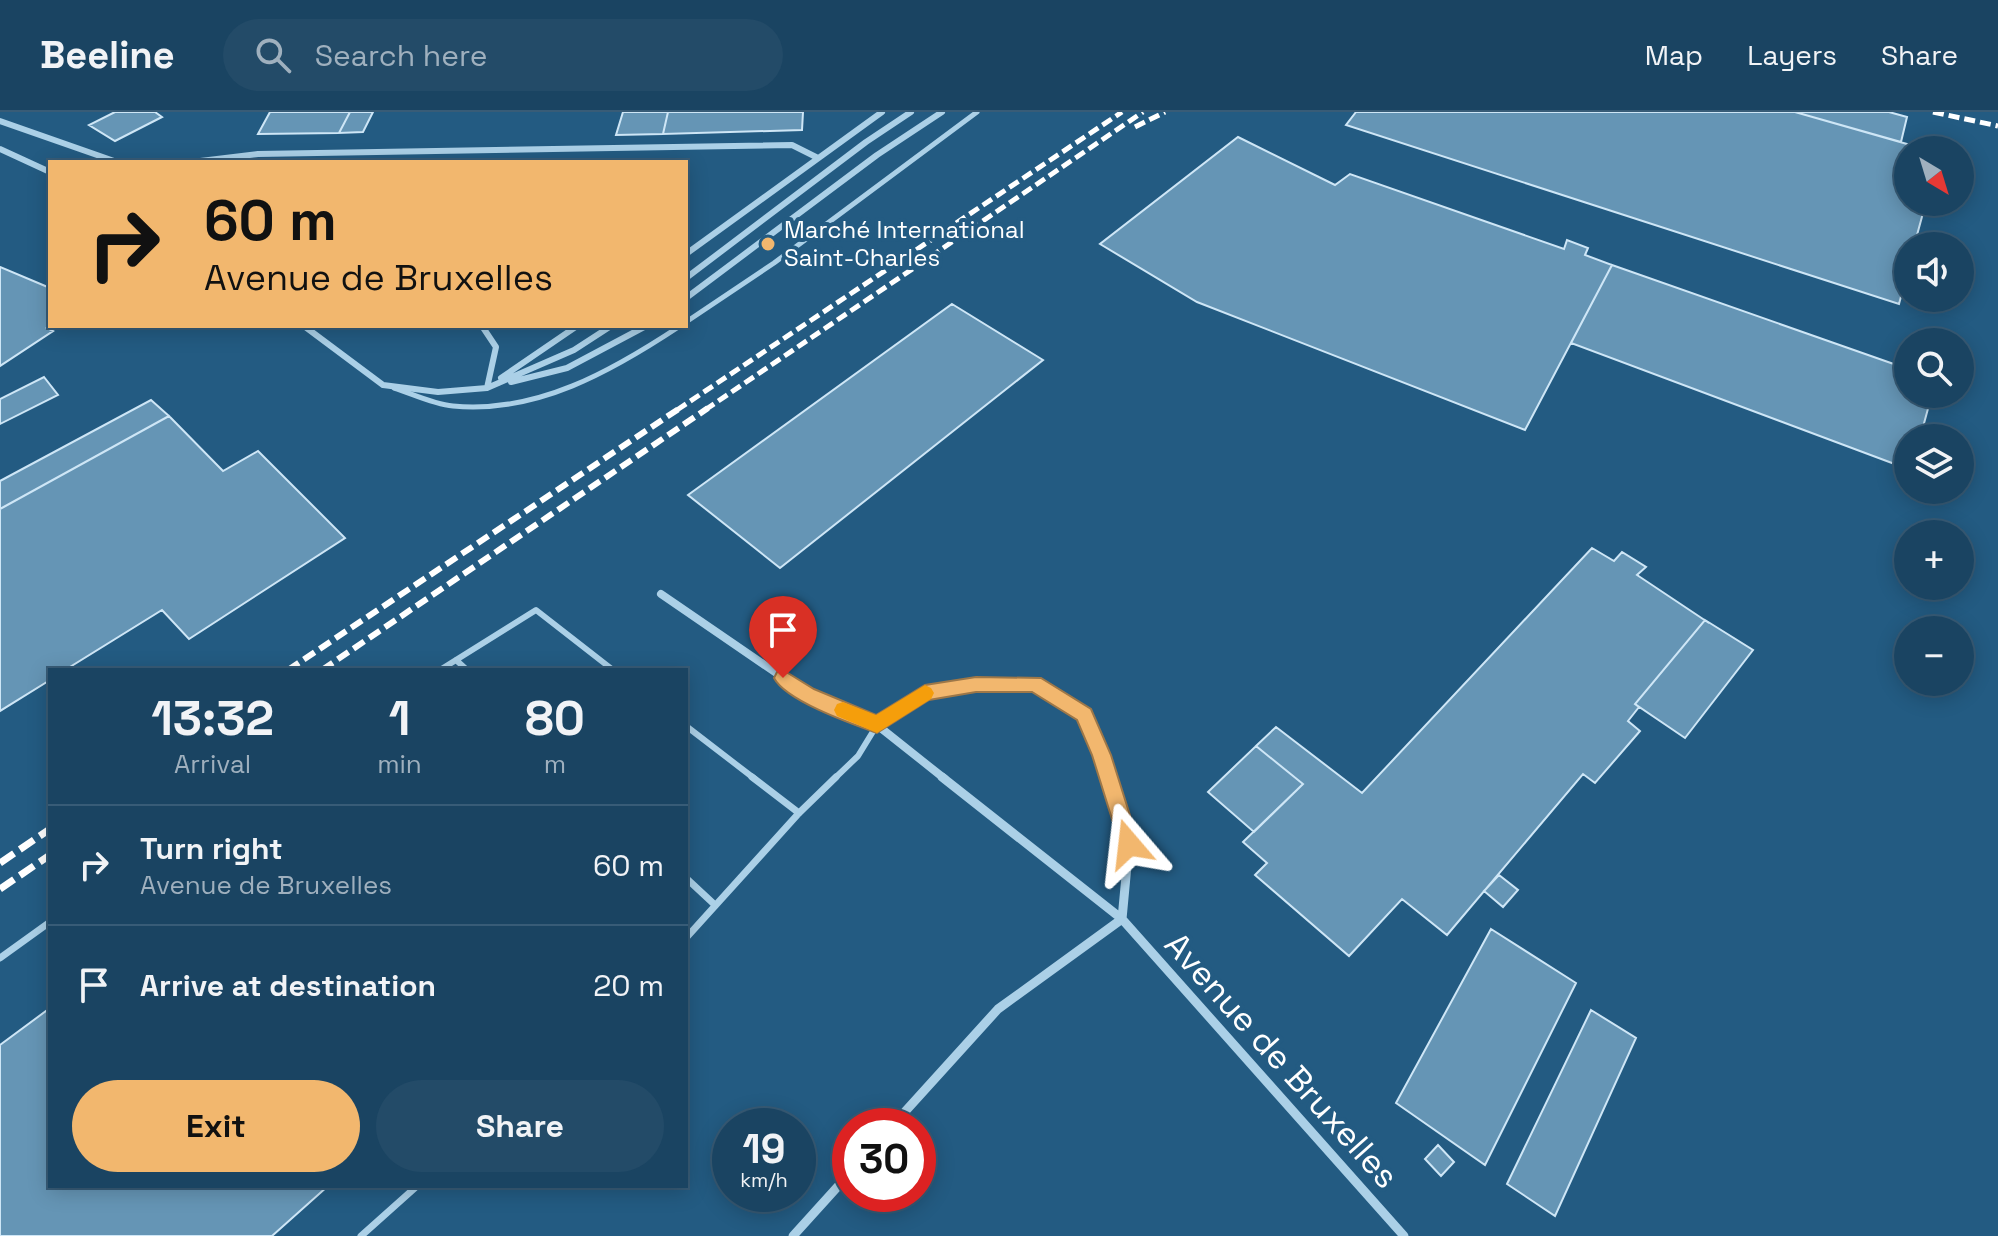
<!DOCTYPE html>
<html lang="en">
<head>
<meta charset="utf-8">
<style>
  body { margin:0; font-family:"Space Grotesk",sans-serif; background:#234b68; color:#f1f3f6; height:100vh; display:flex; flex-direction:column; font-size:30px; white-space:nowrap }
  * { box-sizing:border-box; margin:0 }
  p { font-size:26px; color:#9fb0be }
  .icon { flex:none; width:44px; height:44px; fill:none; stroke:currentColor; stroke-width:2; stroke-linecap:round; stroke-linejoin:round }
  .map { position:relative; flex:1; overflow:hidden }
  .sheet { position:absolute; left:48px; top:556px; width:640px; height:520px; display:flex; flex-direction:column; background:#1a4462; border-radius:0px; box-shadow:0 4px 20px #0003,0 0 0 2px #385c77 }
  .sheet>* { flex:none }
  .banner { position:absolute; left:48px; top:48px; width:640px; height:168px; border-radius:0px; box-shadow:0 4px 20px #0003,0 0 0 2px #385c77; background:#f2b76e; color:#111; overflow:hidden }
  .needle { width:52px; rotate:142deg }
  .buttons { position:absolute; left:1894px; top:24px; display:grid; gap:16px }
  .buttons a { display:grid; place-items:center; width:80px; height:80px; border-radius:50%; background:#1a4462; box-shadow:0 4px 20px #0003,0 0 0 2px #385c77; font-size:40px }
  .speed { position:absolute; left:712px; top:996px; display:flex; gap:16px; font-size:40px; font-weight:700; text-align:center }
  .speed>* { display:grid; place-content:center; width:104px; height:104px; border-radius:50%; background:#1a4462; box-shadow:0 4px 20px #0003,0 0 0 2px #385c77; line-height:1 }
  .speed small { font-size:20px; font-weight:400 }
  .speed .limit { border:12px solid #d22; background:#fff; color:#111 }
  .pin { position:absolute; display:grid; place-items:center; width:68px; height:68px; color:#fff; margin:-82px -34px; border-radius:50% 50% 50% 0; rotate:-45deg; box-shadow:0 0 8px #0007 }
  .pin .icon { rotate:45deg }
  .me { position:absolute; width:88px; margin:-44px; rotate:343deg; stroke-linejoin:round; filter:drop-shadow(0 0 6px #0008) }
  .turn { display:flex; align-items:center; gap:28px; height:168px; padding:0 24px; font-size:36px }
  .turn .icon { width:104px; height:104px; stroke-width:2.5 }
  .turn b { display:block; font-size:56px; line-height:68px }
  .eta { display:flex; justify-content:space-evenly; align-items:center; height:136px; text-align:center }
  .eta b { font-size:48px; font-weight:700; line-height:56px }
  .primary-button { display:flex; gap:16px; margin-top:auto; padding:16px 24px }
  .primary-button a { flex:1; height:92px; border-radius:48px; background:#f2b76e; color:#111; font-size:32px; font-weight:700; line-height:92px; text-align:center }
  .primary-button a+a { background:#234b68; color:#f1f3f6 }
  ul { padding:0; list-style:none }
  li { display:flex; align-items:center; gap:24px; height:120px; padding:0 24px; border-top:2px solid #385c77 }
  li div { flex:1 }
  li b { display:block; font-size:30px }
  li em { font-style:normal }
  header { display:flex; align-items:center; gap:48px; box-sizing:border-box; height:112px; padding:0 40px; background:#1a4462; border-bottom:2px solid #385c77 }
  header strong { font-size:38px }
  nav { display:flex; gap:44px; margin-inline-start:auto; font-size:28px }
  .search { width:560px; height:72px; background:#234b68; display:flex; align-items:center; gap:20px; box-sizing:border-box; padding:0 28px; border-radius:44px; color:#9fb0be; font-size:30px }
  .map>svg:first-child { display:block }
</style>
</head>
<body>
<header>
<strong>Beeline</strong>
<div class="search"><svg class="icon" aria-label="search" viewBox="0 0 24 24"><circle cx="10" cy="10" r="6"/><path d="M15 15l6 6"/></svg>Search here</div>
<nav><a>Map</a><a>Layers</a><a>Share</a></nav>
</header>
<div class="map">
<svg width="1998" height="1124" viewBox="0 0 1998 1124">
  <rect width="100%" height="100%" fill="#235b82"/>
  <path fill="#6595b5" stroke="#cee6f6" stroke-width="2" d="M115 0H155L162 5 115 29 89 13Z
    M270 0H350L339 21 258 22Z
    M350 0H373L363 20 339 21Z
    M623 0H668L663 22 616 23Z
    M668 0H803L802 18 663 22Z
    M1356 0H1795L1928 38H1908V90H1926L1914 134H1908V158L1899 192 1346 13Z
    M1795 0H1889L1907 5 1901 30Z
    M1238 25 1335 73 1350 62 1564 137 1567 128 1588 136 1585 143 1612 153 1525 318 1197 190 1100 132Z
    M1612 153 1908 257V282H1932L1920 326H1908V357L1571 231Z
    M0 155 50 176V214L47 216 53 219 0 254Z
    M952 192 1043 248 780 456 688 383Z
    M44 265 58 283 0 312V287Z
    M151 288 169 304 0 397V369Z
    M169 304 223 359 258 339 345 426 189 527 162 498 65 558H50V568L0 599V397Z
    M1592 436 1614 449 1622 440 1646 455 1637 463 1709 511 1705 508 1635 592 1639 595 1628 609 1640 619 1595 671 1583 662 1447 823 1402 787 1349 844 1255 763 1267 751 1243 730 1303 672 1256 634 1276 615 1362 681Z
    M1705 508 1753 538 1685 626 1635 592Z
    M1256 634 1303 672 1254 720 1208 680Z
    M1499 763 1518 778 1503 795 1484 779Z
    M1491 817 1576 871 1485 1053 1396 991Z
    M50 896V1074H328L272 1124H0V933Z
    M1591 898 1636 926 1555 1104 1507 1072Z
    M1438 1033 1454 1050 1441 1064 1425 1047Z"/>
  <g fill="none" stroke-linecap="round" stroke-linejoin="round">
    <path stroke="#abd0e7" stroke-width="5" d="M686 210 774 151 977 0
      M394 276C413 282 432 292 453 294 537 302 612 259 680 214"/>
    <path stroke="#abd0e7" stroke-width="6" d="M456 548 467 558
      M440 558 536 498 613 558
      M686 614 755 667
      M834 667 858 644 877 613"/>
    <path stroke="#abd0e7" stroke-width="7" d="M752 665 799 701
      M686 766 715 793
      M686 826 799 701 836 665
      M0 846 50 810
      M361 1124 417 1074"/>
    <path stroke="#abd0e7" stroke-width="6" d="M0 9 117 50
      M0 37 50 60
      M192 50 258 42 792 33 818 46
      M686 142 882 0
      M686 166 866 30 911 0
      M686 186 877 43 942 0
      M304 214 383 273 438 280 487 276 574 238 611 214
      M482 214 496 235 487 276
      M501 266 577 214
      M511 270 567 256 646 214"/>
    <path stroke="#abd0e7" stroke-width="8" d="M661 482 807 582 877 613 945 667
      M877 613 925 581 976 572H1035L1084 603 1109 667"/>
    <path stroke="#abd0e7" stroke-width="9" d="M942 665 1122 807 1404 1124
      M892 1014 998 897 1122 807 1129 732 1109 665
      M793 1124 850 1061"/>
    <path stroke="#fff" stroke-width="5" stroke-dasharray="11 5" stroke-linecap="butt" d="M1933 0 1998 14
      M1135 15 1165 0
      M677 298 1122 0
      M705 298 1143 0"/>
    <path stroke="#fff" stroke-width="6" stroke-dasharray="13 6" stroke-linecap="butt" d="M288 558 680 296
      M322 558 708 296"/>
    <path stroke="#fff" stroke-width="7" stroke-dasharray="17 7" stroke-linecap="butt" d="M0 751 50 717
      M0 777 50 743"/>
  </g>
  <path fill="#f2b76e" stroke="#9d7748" stroke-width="2" d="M783 558 814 577 876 603 925 573 976 565 1041 566 1091 597 1111 643 1139 732 1136 739 1129 742 1122 739 1092 643 1077 608 1032 580H976L929 588 877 621C852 612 786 589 774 566L777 560Z"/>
  <path fill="#f59e0b" d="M925 573 931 576 934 581 931 587 877 621 837 604 834 598 837 592 843 590 876 603Z"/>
  <circle fill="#f2b76e" stroke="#235b82" stroke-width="3" cx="768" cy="132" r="8"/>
  <g text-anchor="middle" stroke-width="8" stroke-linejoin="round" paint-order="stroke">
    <g font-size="24" fill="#fff" stroke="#235b82" text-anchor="start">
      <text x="784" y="126">Marché International<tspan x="784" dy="28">Saint-Charles</tspan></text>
    </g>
    <g font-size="34" fill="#fff" stroke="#235b82">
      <text transform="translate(1282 948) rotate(48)" y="12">Avenue de Bruxelles</text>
    </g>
  </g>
</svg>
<div class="buttons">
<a><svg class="needle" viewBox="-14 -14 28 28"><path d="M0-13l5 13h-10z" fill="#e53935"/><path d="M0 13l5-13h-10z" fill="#9fb0be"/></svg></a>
<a><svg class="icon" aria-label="sound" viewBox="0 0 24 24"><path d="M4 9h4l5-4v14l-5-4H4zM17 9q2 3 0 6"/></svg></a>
<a><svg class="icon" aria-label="search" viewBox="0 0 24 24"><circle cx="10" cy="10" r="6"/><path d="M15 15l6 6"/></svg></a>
<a><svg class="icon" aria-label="layers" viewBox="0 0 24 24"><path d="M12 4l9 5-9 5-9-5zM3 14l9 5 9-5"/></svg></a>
<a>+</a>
<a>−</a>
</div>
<div class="speed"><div>19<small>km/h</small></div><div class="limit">30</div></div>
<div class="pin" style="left:783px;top:566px;background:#d93025"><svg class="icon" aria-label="arrive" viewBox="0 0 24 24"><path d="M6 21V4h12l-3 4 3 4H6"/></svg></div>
<svg class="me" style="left:1129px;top:732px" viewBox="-20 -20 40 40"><path d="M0-17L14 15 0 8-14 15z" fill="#f2b76e" stroke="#fff" stroke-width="4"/></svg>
<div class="banner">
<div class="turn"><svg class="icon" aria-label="right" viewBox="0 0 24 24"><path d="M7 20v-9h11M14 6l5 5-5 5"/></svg><div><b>60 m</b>Avenue de Bruxelles</div></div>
</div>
<section class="sheet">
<div class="eta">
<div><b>13:32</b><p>Arrival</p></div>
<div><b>1</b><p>min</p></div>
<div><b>80</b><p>m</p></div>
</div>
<ul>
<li><svg class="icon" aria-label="right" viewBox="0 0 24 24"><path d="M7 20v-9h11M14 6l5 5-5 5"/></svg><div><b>Turn right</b><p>Avenue de Bruxelles</p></div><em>60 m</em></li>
<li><svg class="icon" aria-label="arrive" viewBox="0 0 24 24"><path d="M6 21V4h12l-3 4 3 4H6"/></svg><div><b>Arrive at destination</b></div><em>20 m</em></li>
</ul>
<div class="primary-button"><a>Exit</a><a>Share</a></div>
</section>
</div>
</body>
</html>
